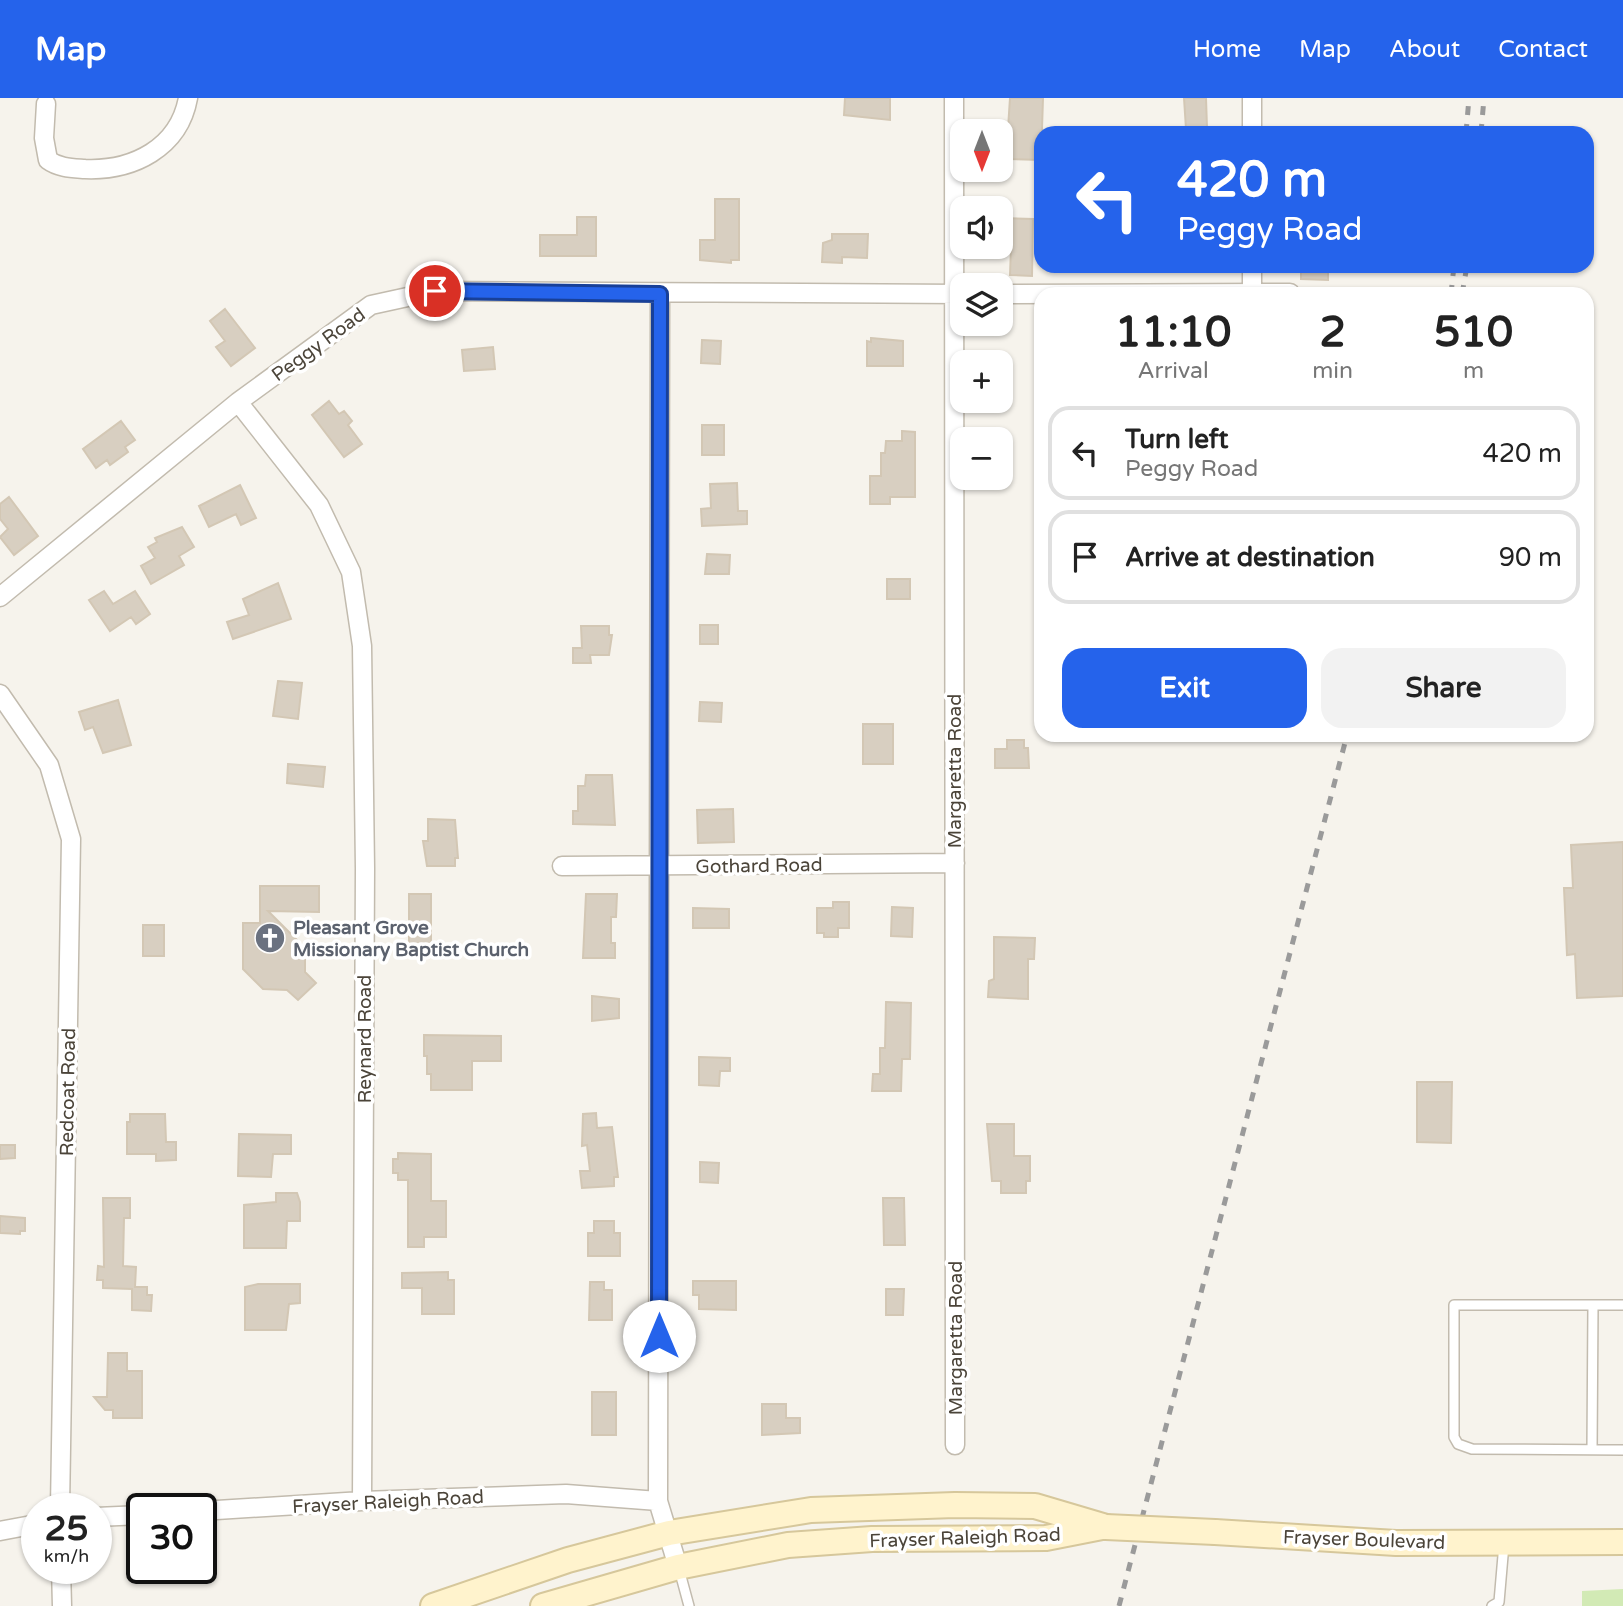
<!DOCTYPE html>
<html lang="en">
<head>
<meta charset="utf-8">
<style>
  body { margin:0; font-family:"Varela Round",sans-serif; background:#f2f2f2; color:#222; height:100vh; display:flex; flex-direction:column; font-size:26px; white-space:nowrap }
  * { box-sizing:border-box; margin:0 }
  p { font-size:23px; color:#767676 }
  .icon { flex:none; width:38px; height:38px; fill:none; stroke:currentColor; stroke-width:2; stroke-linecap:round; stroke-linejoin:round }
  .map { position:relative; flex:1; overflow:hidden }
  .drawer { position:absolute; left:1034px; top:189px; width:560px; height:455px; display:flex; flex-direction:column; background:#fff; border-radius:21px; box-shadow:0 2px 5px #0004 }
  .drawer>* { flex:none }
  .guide { position:absolute; left:1034px; top:28px; width:560px; height:147px; border-radius:21px; box-shadow:0 2px 5px #0004; background:#2563eb; color:#fff; overflow:hidden }
  .needle { width:46px; rotate:180deg }
  .controls { position:absolute; left:950px; top:21px; display:grid; gap:14px }
  .controls a { display:grid; place-items:center; width:63px; height:63px; border-radius:14px; background:#fff; box-shadow:0 2px 5px #0004; font-size:35px }
  .speed { position:absolute; left:21px; top:1395px; display:flex; gap:14px; font-size:35px; font-weight:700; text-align:center }
  .speed>* { display:grid; place-content:center; width:91px; height:91px; border-radius:50%; background:#fff; box-shadow:0 2px 5px #0004; line-height:1 }
  .speed small { font-size:18px; font-weight:400 }
  .speed .limit { border:4px solid #111; border-radius:10px; background:#fff; color:#111 }
  .pin { position:absolute; display:grid; place-items:center; width:60px; height:60px; color:#fff; margin:-30px; border:4px solid #fff; border-radius:50%; box-shadow:0 2px 7px #0007 }
  .me { position:absolute; width:77px; margin:-38px; rotate:0deg; stroke-linejoin:round; filter:drop-shadow(0 0 5px #0008) }
  .turn { display:flex; align-items:center; gap:24px; height:147px; padding:0 28px; font-size:32px }
  .turn .icon { width:91px; height:91px; stroke-width:2.5 }
  .turn b { display:block; font-size:49px; line-height:60px }
  .eta { display:flex; justify-content:space-evenly; align-items:center; height:119px; text-align:center }
  .eta b { font-size:42px; font-weight:800; line-height:49px }
  .primary-button { display:flex; gap:14px; margin-top:auto; padding:14px 28px }
  .primary-button a { flex:1; height:80px; border-radius:21px; background:#2563eb; color:#fff; font-size:28px; font-weight:800; line-height:80px; text-align:center }
  .primary-button a+a { background:#f2f2f2; color:#222 }
  ul { padding:0; list-style:none }
  li { display:flex; align-items:center; gap:21px; height:94px; margin:0 14px 10px; padding:0 14px; border:4px solid #e0e0e0; border-radius:21px }
  li div { flex:1 }
  li b { display:block; font-size:26px }
  li em { font-style:normal }
  header { display:flex; align-items:center; gap:42px; box-sizing:border-box; height:98px; padding:0 35px; background:#2563eb; color:#fff }
  header strong { font-size:33px }
  nav { display:flex; gap:38px; margin-inline-start:auto; font-size:24px }
  .map>svg:first-child { display:block }
</style>
</head>
<body>
<header>
<strong>Map</strong>
<nav><a>Home</a><a>Map</a><a>About</a><a>Contact</a></nav>
</header>
<div class="map">
<svg width="1623" height="1508" viewBox="0 0 1623 1508">
  <rect width="100%" height="100%" fill="#f6f3ec"/>
  <path fill="#d2eab5" d="M1623 1491V1508H1582V1493Z"/>
  <path fill="#d8cfc1" stroke="#d3c7b4" stroke-width="2" d="M845 0H890V22L844 17Z
    M1010 0H1043L1041 62 1006 61Z
    M1184 0H1206L1207 30 1186 31Z
    M715 101H739V162H731V165L700 162V142H715Z
    M577 119H596V158H540V137H577Z
    M1001 120 1033 121 1032 178 1010 177 1011 149 1008 145H1001Z
    M832 136H868L867 160 842 159V165L822 164 823 145 832 142Z
    M1301 168H1328V182L1301 181Z
    M225 211 255 250 231 268 216 249 225 243 210 223Z
    M871 240 903 243V268H867V243L871 244Z
    M702 242 721 243 720 266 701 265Z
    M493 249 495 271 464 273 462 252Z
    M329 303 339 316 344 313 352 323 348 327 362 346 344 359 312 317Z
    M121 323 135 342 125 349 128 354 110 367 107 362 96 370 83 351Z
    M702 327H724V357H702Z
    M902 333 915 334V399H890V406H870V378H881V355H885L886 343H902Z
    M737 385 738 413H747V426L702 428 701 411 711 410 710 386Z
    M240 387 256 420 241 427 236 416 209 429 199 408Z
    M9 399 38 438 14 457 0 439 8 431 0 421V406Z
    M182 429 194 449 179 458 184 467 151 486 141 468 155 460 148 449 157 444 155 440Z
    M707 456 730 457 729 476H705Z
    M887 481H910V501H887Z
    M278 485 291 521 233 541 227 524 249 517 243 501Z
    M104 493 113 506 135 493 150 516 136 526 131 519 110 533 89 502Z
    M700 527H718V546H700Z
    M581 528H609V537H612L609 557H590L591 565H573V550H582Z
    M278 583 302 585 298 621 273 618Z
    M118 602 131 647 103 655 93 629 85 632 79 614Z
    M700 604 722 605 721 624 699 623Z
    M863 626H893V666H863Z
    M1007 642H1024V650H1028L1029 670H995V651H1007Z
    M288 666 325 669 323 689 287 685Z
    M586 677H612L615 727 573 726V713H578V688H585Z
    M733 711 734 744 698 745 697 712Z
    M428 721 455 722 458 760H455V768H427L423 743H428Z
    M1623 744V898L1577 900 1575 856 1567 857 1564 790H1573L1571 747Z
    M260 788H319V814L268 813 305 850V874L316 885 298 902 287 892 263 891 243 871V825H260Z
    M409 796H431V848H409Z
    M586 796H617L616 819H611V845H615V860H583Z
    M833 804H849V830H838V839H824V835H817V810H833Z
    M892 809 913 810 912 839 891 838Z
    M693 810 729 811V830H693Z
    M143 827H164V858H143Z
    M994 839 1035 840 1034 861H1028V901L988 899 989 883 994 881Z
    M592 898 619 901V920L592 923Z
    M886 904 911 905 910 961H902L901 993H872L873 976H880V950H885Z
    M424 937 501 938V963H472V992H431V976H427V958H424Z
    M699 959 730 960V973H720L719 988 699 987Z
    M1417 984H1452L1451 1045 1417 1044Z
    M596 1015 597 1030 612 1029 618 1079H614V1088L582 1090 580 1073H590L587 1047 582 1048 583 1016Z
    M130 1016H165L166 1044H176V1062L156 1063V1056H127V1024H130Z
    M987 1026H1014V1058H1030V1083H1026V1095H1001V1083H992Z
    M239 1036 291 1037V1056H273L271 1079 238 1078Z
    M0 1047H15V1060L0 1061Z
    M398 1055 431 1056V1103H446V1139H424V1149H408V1082H398V1075H393V1061H398Z
    M700 1064 719 1065 718 1085 700 1084Z
    M276 1095H297L300 1104V1123H287L286 1150H244V1107L276 1104Z
    M103 1100H130V1120H124L123 1168 136 1169 135 1189H147V1197H152L151 1213 132 1212V1191L103 1190V1182H97L98 1168 104 1169Z
    M883 1100H904L905 1147H884Z
    M0 1118 25 1120V1133H20V1136L0 1135Z
    M594 1123H614V1135H620V1158H588V1135H594Z
    M448 1174V1182H454V1216H422V1190H402V1175Z
    M693 1183H736V1212L699 1211V1197H693Z
    M590 1184H604V1192H612V1222H589Z
    M258 1186H300V1205L289 1206 286 1232H245V1189Z
    M886 1191H904L903 1217H886Z
    M108 1255H127V1273H142V1320H113V1312H105L94 1299H107Z
    M592 1294H616V1337H592Z
    M762 1306H786V1320H800V1335L762 1337Z"/>
  <g fill="none" stroke-linecap="round" stroke-linejoin="round">
    <g stroke="#c2bbae" stroke-width="12">
      <path id="service" d="M1623 1207H1454V1339L1458 1346 1472 1351 1623 1352
        M1592 1352 1593 1207
        M679 1471 689 1508
        M1492 1508 1499 1504 1504 1446"/>
    </g>
    <g stroke="#c2bbae" stroke-width="21">
      <path id="minor" d="M954 0 955 1347
        M46 6 44 40 48 62C59 70 72 70 85 71 133 73 179 50 188 0
        M1252 35V0
        M1252 195V168
        M660 196 658 1403 678 1469
        M1001 196 1290 195
        M238 304 319 407 351 474 362 548 365 770 362 1403
        M0 499 238 304 371 207 435 193 962 196
        M0 596 49 667 71 741 60 1410
        M562 768 955 765
        M201 1413 362 1403 566 1396 658 1403
        M96 1419 142 1417
        M0 1433 37 1426
        M61 1470 62 1508"/>
    </g>
    <g stroke="#d6c79b" stroke-width="28">
      <path id="secondary" d="M1215 1434 1396 1445 1623 1444
        M433 1508 568 1462 669 1435 811 1412 955 1407 1035 1408 1106 1429
        M543 1508 678 1469 788 1447 872 1441 1046 1440 1102 1429"/>
    </g>
    <use href="#service" stroke="#fff" stroke-width="9"/>
    <use href="#minor" stroke="#fff" stroke-width="18"/>
    <use href="#secondary" stroke="#fff3cd" stroke-width="24"/>
    <path stroke="#9a9a9a" stroke-width="5" stroke-dasharray="9 9" stroke-linecap="butt" d="M1466 35 1469 0
      M1481 35 1484 0
      M1451 196 1454 168
      M1462 196 1467 168
      M1119 1508 1347 637"/>
    <g stroke="#d6c79b" stroke-width="28" stroke-linecap="butt">
      <path id="secondary-bridge" d="M1106 1429 1215 1434"/>
    </g>
    <use href="#secondary-bridge" stroke="#fff3cd" stroke-width="24"/>
  </g>
  <g fill="none" stroke-linecap="round" stroke-linejoin="round">
    <g stroke="#184099" stroke-width="18">
      <path id="route" d="M435 193 660 196 659 1238"/>
    </g>
    <use href="#route" stroke="#2563eb" stroke-width="12"/>
  </g>
  <defs>
    <g id="church-disc" transform="scale(1.575)"><circle r="9.5" fill="#6b7280" stroke="#fff"/><path d="M-1.2-6h2.4v3.5h3.3v2.4h-3.3V6h-2.4V-.1h-3.3v-2.4h3.3Z" fill="#fff"/></g>
  </defs>
  <g fill-rule="evenodd">
    <use href="#church-disc" x="270" y="840"/>
  </g>
  <g text-anchor="middle" stroke-width="7" stroke-linejoin="round" paint-order="stroke">
    <g font-size="19" fill="#4b4439" stroke="#fff">
      <text transform="translate(318 246) rotate(-36)" y="7">Peggy Road</text>
      <text transform="translate(954 673) rotate(-90)" y="7">Margaretta Road</text>
      <text transform="translate(759 767) rotate(-1)" y="7">Gothard Road</text>
      <text transform="translate(364 941) rotate(-90)" y="7">Reynard Road</text>
      <text transform="translate(67 994) rotate(-89)" y="7">Redcoat Road</text>
      <text transform="translate(955 1240) rotate(-90)" y="7">Margaretta Road</text>
      <text transform="translate(388 1403) rotate(-3)" y="7">Frayser Raleigh Road</text>
      <text transform="translate(965 1439) rotate(-2)" y="7">Frayser Raleigh Road</text>
      <text transform="translate(1364 1441) rotate(2)" y="7">Frayser Boulevard</text>
    </g>
    <g font-size="19" font-weight="bold" fill="#5b616d" stroke="#fff" text-anchor="start">
      <text x="293" y="836">Pleasant Grove<tspan x="293" dy="22">Missionary Baptist Church</tspan></text>
    </g>
  </g>
</svg>
<div class="controls">
<a><svg class="needle" viewBox="-14 -14 28 28"><path d="M0-13l5 13h-10z" fill="#e53935"/><path d="M0 13l5-13h-10z" fill="#767676"/></svg></a>
<a><svg class="icon" aria-label="sound" viewBox="0 0 24 24"><path d="M4 9h4l5-4v14l-5-4H4zM17 9q2 3 0 6"/></svg></a>
<a><svg class="icon" aria-label="layers" viewBox="0 0 24 24"><path d="M12 4l9 5-9 5-9-5zM3 14l9 5 9-5"/></svg></a>
<a>+</a>
<a>−</a>
</div>
<div class="speed"><div>25<small>km/h</small></div><div class="limit">30</div></div>
<div class="pin" style="left:435px;top:193px;background:#d93025"><svg class="icon" aria-label="arrive" viewBox="0 0 24 24"><path d="M6 21V4h12l-3 4 3 4H6"/></svg></div>
<svg class="me" style="left:659px;top:1238px" viewBox="-20 -20 40 40"><circle r="19" fill="#fff"/><path d="M0-13L10 11 0 6-10 11z" fill="#2563eb"/></svg>
<div class="guide">
<div class="turn"><svg class="icon" aria-label="left" viewBox="0 0 24 24"><path d="M17 20v-9H6M10 6l-5 5 5 5"/></svg><div><b>420 m</b>Peggy Road</div></div>
</div>
<section class="drawer">
<div class="eta">
<div><b>11:10</b><p>Arrival</p></div>
<div><b>2</b><p>min</p></div>
<div><b>510</b><p>m</p></div>
</div>
<ul>
<li><svg class="icon" aria-label="left" viewBox="0 0 24 24"><path d="M17 20v-9H6M10 6l-5 5 5 5"/></svg><div><b>Turn left</b><p>Peggy Road</p></div><em>420 m</em></li>
<li><svg class="icon" aria-label="arrive" viewBox="0 0 24 24"><path d="M6 21V4h12l-3 4 3 4H6"/></svg><div><b>Arrive at destination</b></div><em>90 m</em></li>
</ul>
<div class="primary-button"><a>Exit</a><a>Share</a></div>
</section>
</div>
</body>
</html>
